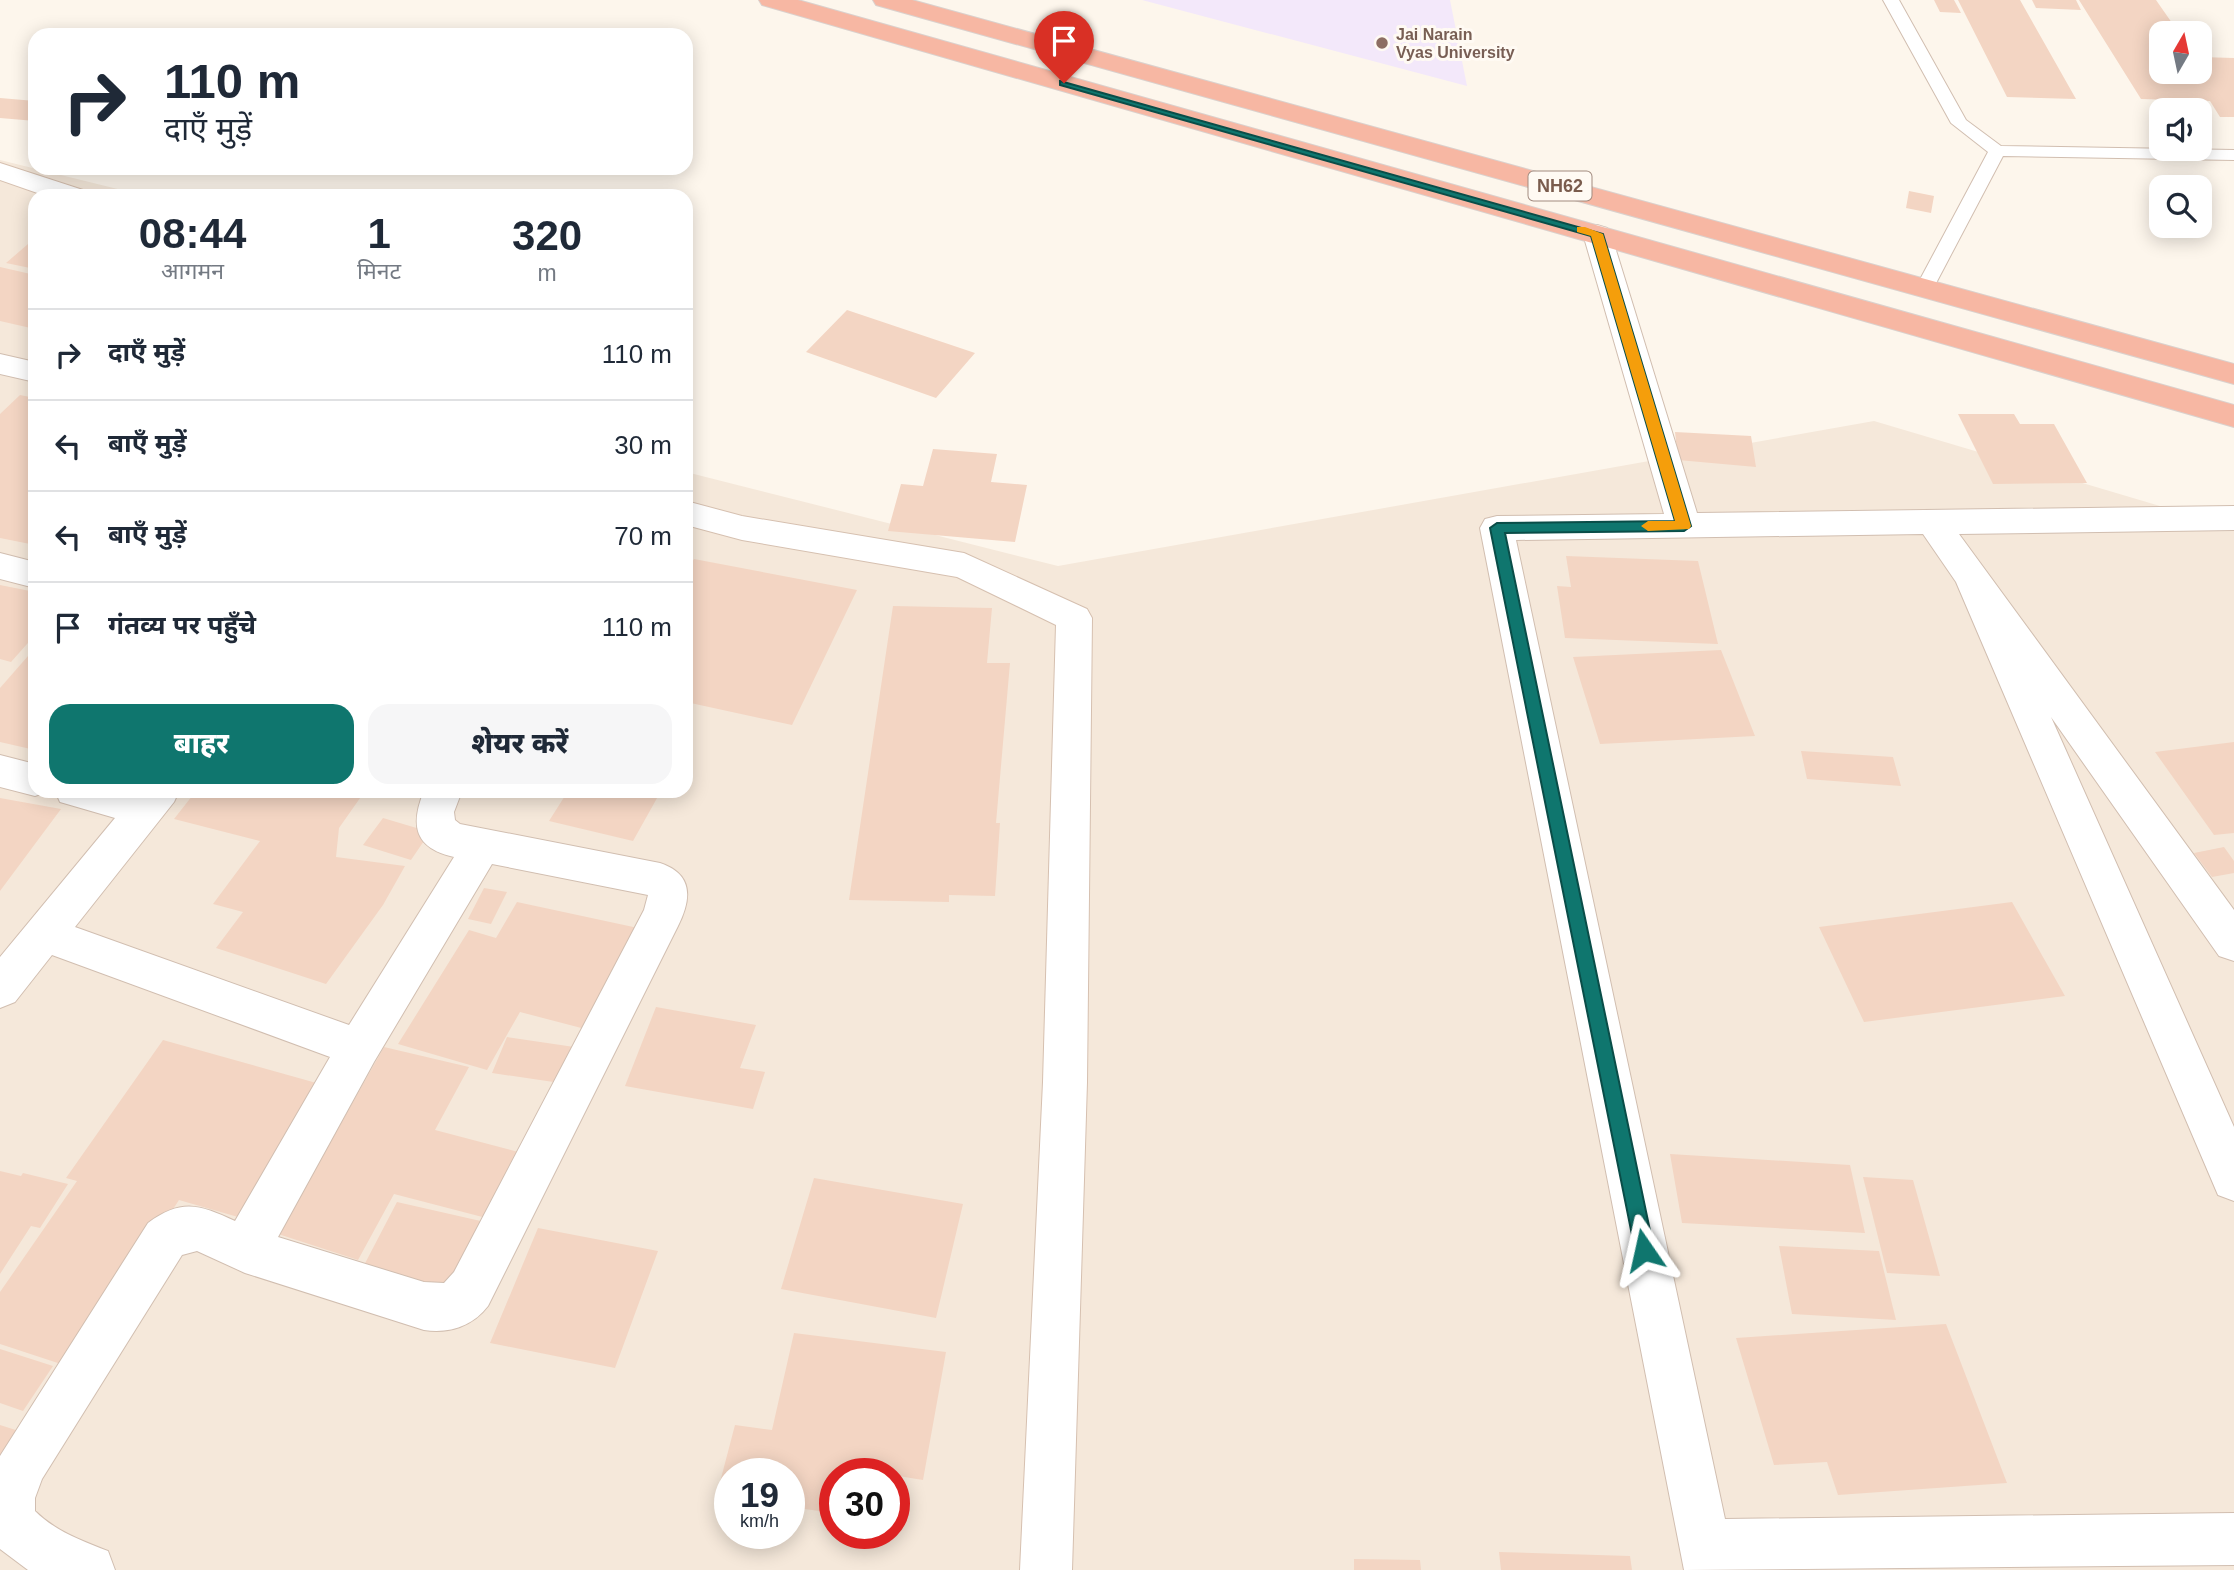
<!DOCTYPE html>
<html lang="hi">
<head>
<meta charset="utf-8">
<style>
  body { margin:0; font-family:Helvetica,"Noto Sans Devanagari",sans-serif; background:#f6f6f7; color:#1f2937; height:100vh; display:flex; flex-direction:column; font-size:26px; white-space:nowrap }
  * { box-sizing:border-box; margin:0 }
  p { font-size:23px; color:#747a83 }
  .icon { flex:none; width:38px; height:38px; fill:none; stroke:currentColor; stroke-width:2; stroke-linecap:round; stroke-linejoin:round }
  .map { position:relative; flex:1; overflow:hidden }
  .sheet { position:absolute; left:28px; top:189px; width:665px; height:609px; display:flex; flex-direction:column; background:#fff; border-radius:21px; box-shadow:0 4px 18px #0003 }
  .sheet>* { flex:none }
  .guide { position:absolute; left:28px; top:28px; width:665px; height:147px; border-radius:21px; box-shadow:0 4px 18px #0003; background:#fff; color:#1f2937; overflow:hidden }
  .needle { width:46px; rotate:9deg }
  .buttons { position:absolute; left:2149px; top:21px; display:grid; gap:14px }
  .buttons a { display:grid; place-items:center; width:63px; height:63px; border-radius:14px; background:#fff; box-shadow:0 4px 18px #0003; font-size:35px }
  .speed { position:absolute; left:714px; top:1458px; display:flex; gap:14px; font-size:35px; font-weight:700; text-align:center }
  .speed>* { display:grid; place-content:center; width:91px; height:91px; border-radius:50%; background:#fff; box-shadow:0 4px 18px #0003; line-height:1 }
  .speed small { font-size:18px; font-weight:400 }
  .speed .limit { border:10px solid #d22; background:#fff; color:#111 }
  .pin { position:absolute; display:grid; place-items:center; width:60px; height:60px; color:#fff; margin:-72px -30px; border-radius:50% 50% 50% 0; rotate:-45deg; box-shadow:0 0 7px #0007 }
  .pin .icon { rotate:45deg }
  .me { position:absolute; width:77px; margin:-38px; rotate:349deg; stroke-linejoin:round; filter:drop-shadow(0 0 5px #0008) }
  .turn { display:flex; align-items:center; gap:24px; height:147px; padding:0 21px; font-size:32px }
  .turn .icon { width:91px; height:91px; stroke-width:2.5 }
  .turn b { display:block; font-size:49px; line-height:60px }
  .eta { display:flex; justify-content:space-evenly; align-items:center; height:119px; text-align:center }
  .eta b { font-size:42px; font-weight:800; line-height:49px }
  .cta { display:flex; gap:14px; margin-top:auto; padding:14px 21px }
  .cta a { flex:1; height:80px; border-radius:21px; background:#0f766e; color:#fff; font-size:28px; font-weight:800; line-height:80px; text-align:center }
  .cta a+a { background:#f6f6f7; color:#1f2937 }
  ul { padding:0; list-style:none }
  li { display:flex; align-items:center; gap:21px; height:91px; padding:0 21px; border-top:2px solid #e0e1e3 }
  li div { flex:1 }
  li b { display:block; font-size:26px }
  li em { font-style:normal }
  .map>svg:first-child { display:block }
</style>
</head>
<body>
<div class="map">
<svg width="2234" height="1570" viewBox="0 0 2234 1570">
  <rect width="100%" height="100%" fill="#fdf6ec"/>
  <path fill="#f5e8da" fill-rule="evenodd" d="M0 160 146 196H35V791H686V472L1058 566 1874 421 2234 528V1570H0ZM730 1474H789V1533H730ZM835 1474H894V1533H835Z"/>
  <path fill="#f3e8fa" d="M1142 0H1450L1467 86Z"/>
  <path fill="#f3d5c3" d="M1934 0H1954L1961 13 1940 12Z
    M1958 0H2020L2076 99 2007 97Z
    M2032 0H2076L2081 10 2036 8Z
    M2079 0H2156L2179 33H2161V72H2200V57L2234 58V117H2220L2210 101 2141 99Z
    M0 98 35 101V121L0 118Z
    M1909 191 1934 196 1931 213 1906 208Z
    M35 238V269L6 263Z
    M0 267 35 275V329L0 321Z
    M847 310 975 353 936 398 806 352Z
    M20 395 35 398V545L0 538V414Z
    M1958 414H2014L2020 424H2054L2087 483 1993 484Z
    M1675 432 1751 436 1756 467 1678 460Z
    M933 449 997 454 991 482 1027 485 1015 542 888 531 901 484 923 486Z
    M1566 556 1698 561 1718 644 1565 638 1557 586 1571 587Z
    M694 559 857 590 792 725 686 702V572Z
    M0 585 35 592V635L11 662 0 659Z
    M893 606 992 608 987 663H1010L996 823H1000L995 896 949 895V902L849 900Z
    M35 648V750L0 742V688Z
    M1721 650 1755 736 1600 744 1573 657Z
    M2234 742V833L2214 835 2155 752Z
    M1801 751 1893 757 1901 786 1807 779Z
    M196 791H365L339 828 336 857 405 866 383 905 326 984 216 948 243 912 213 904 260 841 174 819Z
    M568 791H661L633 841 549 821Z
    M0 798 61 809 0 891Z
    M383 818 430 832 411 860 363 845Z
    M2224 847 2234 861V873L2212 877 2194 853Z
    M484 888 507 892 491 924 468 919Z
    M517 902 638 928 589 1030 520 1012 487 1070 398 1044 469 930 496 938Z
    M2012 902 2065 996 1864 1022 1819 927Z
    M656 1007 756 1025 740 1068 765 1072 753 1109 625 1086Z
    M507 1037 581 1048 567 1084 492 1073Z
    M163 1040 320 1084 238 1217 179 1200 70 1367 0 1344V1292L77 1181 66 1178Z
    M384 1047 469 1067 435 1130 526 1154 494 1220 394 1194 358 1260 269 1231 320 1136 332 1139Z
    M1670 1154 1850 1165 1865 1233 1682 1223Z
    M0 1171 21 1176 23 1173 68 1184 40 1228 31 1226 0 1274Z
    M1863 1177 1913 1180 1940 1276 1887 1273Z
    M814 1178 963 1204 936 1318 781 1289Z
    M397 1202 485 1222 451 1293 361 1271Z
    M538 1228 658 1251 615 1368 490 1343Z
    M1779 1246 1879 1251 1896 1320 1792 1314Z
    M1946 1324 2007 1483 1838 1495 1827 1462 1774 1465 1736 1338Z
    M794 1333 946 1352 923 1480 861 1470 860 1474H835V1513L789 1507V1474H730V1507L714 1505 735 1425 772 1430Z
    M0 1349 53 1366 23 1411 0 1403Z
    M0 1425 22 1432 0 1466Z
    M1499 1552 1630 1556 1632 1570H1501Z
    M1354 1559 1420 1560 1421 1570H1354Z"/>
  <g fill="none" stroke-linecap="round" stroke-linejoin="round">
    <g stroke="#d1beb0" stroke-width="2">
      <path id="lane" d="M1883 0H1899L1966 120 2001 146 2234 150V160L2003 156 1934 287 1925 293 1918 291 1916 287 1988 152 1951 123Z"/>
    </g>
    <g stroke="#d1beb0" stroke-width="2">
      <path id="street" d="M1597 225 1607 228 1611 234 1697 513 2234 506V530L1959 534 2234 910V961L2219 956 2051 717 2234 1127V1201L2218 1195 1956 582 1923 534 1516 540 1725 1519 2234 1513V1565L1684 1570 1480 528 1485 519 1497 516 1664 514 1583 234 1587 228Z
        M0 354 35 362V382L0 374Z
        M0 553 35 562V588L0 579Z
        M0 755 35 764V791H49L35 796 0 787Z
        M55 791H179L174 802 75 927 349 1025 454 857C414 848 410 825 424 791H462L454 812 455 820 460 824 660 863C693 874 692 898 678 926L488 1306C473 1326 449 1334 424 1330L245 1273 197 1251 182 1255 42 1479 35 1498V1511C55 1531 82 1541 108 1551L115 1570H28L0 1549V1456L148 1223C182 1198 200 1205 235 1221L330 1057 52 955 15 1002 0 1008V957L115 818 60 802ZM492 864 648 895 644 910 454 1272 444 1283 424 1282 278 1237 374 1062Z"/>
    </g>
    <g stroke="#d6c0b0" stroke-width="2">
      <path id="secondary" d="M0 163 83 190 87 196H46L0 180Z
        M686 501 742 516 964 553 1087 609 1092 618 1087 1082 1072 1570H1020L1043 1082 1056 625 957 577 742 540 686 525Z"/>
    </g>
    <g stroke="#dad1cd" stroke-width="2">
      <path id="highway" d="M759 0H798L2234 405V427L762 5Z
        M873 0H912L2234 364V384L876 5Z"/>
    </g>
    <use href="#lane" fill="#fff" fill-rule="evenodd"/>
    <use href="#street" fill="#fff" fill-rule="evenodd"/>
    <use href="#secondary" fill="#fff" fill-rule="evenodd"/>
    <use href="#highway" fill="#f7b7a3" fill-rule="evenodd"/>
  </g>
  <path fill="#0f766e" stroke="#0a4d48" stroke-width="2" d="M1060 81 1603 234 1691 526 1684 531 1505 533 1654 1250 1651 1257 1644 1260 1638 1257 1635 1250 1490 528 1497 523 1675 521 1591 236 1060 85Z"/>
  <path fill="#f59e0b" d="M1577 227H1585L1603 234 1691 526 1689 529 1648 531 1641 526 1648 521H1675L1591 236 1577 232Z"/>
  <circle fill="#8d6e63" stroke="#fffaf3" stroke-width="2.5" cx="1382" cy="43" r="7"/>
  <g text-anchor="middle" stroke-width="6" stroke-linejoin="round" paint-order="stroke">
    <g font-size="16" font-weight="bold" fill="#785e54" stroke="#fffaf3" text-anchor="start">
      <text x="1396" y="40">Jai Narain<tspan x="1396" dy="18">Vyas University</tspan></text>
    </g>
    <rect fill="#fffaf3" stroke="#a28b7f" stroke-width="2" x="1528.5" y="171.5" width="63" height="29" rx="5"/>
    <g font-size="18" font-weight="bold" fill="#7a5c4d">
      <text x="1560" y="192">NH62</text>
    </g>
  </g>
</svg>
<div class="buttons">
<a><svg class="needle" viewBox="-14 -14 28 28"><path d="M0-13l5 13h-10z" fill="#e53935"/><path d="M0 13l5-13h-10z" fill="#747a83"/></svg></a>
<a><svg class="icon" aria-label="sound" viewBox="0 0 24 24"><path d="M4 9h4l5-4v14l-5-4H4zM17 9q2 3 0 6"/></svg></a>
<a><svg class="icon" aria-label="search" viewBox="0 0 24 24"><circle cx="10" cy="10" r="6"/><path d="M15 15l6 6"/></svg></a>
</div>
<div class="speed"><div>19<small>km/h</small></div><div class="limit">30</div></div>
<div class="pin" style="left:1064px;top:83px;background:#d93025"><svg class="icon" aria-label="arrive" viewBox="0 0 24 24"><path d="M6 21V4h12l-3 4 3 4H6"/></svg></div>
<svg class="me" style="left:1644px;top:1250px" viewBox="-20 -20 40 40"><path d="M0-17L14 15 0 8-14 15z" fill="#0f766e" stroke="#fff" stroke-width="4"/></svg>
<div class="guide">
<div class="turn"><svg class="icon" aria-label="right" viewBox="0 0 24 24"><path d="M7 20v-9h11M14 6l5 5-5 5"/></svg><div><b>110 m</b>दाएँ मुड़ें</div></div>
</div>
<section class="sheet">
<div class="eta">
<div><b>08:44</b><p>आगमन</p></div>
<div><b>1</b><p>मिनट</p></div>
<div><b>320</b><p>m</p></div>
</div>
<ul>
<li><svg class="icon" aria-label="right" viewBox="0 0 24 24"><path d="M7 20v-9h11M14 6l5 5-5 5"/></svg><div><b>दाएँ मुड़ें</b></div><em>110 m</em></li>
<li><svg class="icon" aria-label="left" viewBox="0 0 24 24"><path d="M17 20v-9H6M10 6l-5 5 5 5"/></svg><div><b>बाएँ मुड़ें</b></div><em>30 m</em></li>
<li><svg class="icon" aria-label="left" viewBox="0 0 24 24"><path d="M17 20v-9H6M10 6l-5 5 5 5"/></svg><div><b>बाएँ मुड़ें</b></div><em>70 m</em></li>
<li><svg class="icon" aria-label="arrive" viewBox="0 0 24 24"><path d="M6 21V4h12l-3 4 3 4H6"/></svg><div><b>गंतव्य पर पहुँचे</b></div><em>110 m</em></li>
</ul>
<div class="cta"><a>बाहर</a><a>शेयर करें</a></div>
</section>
</div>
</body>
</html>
